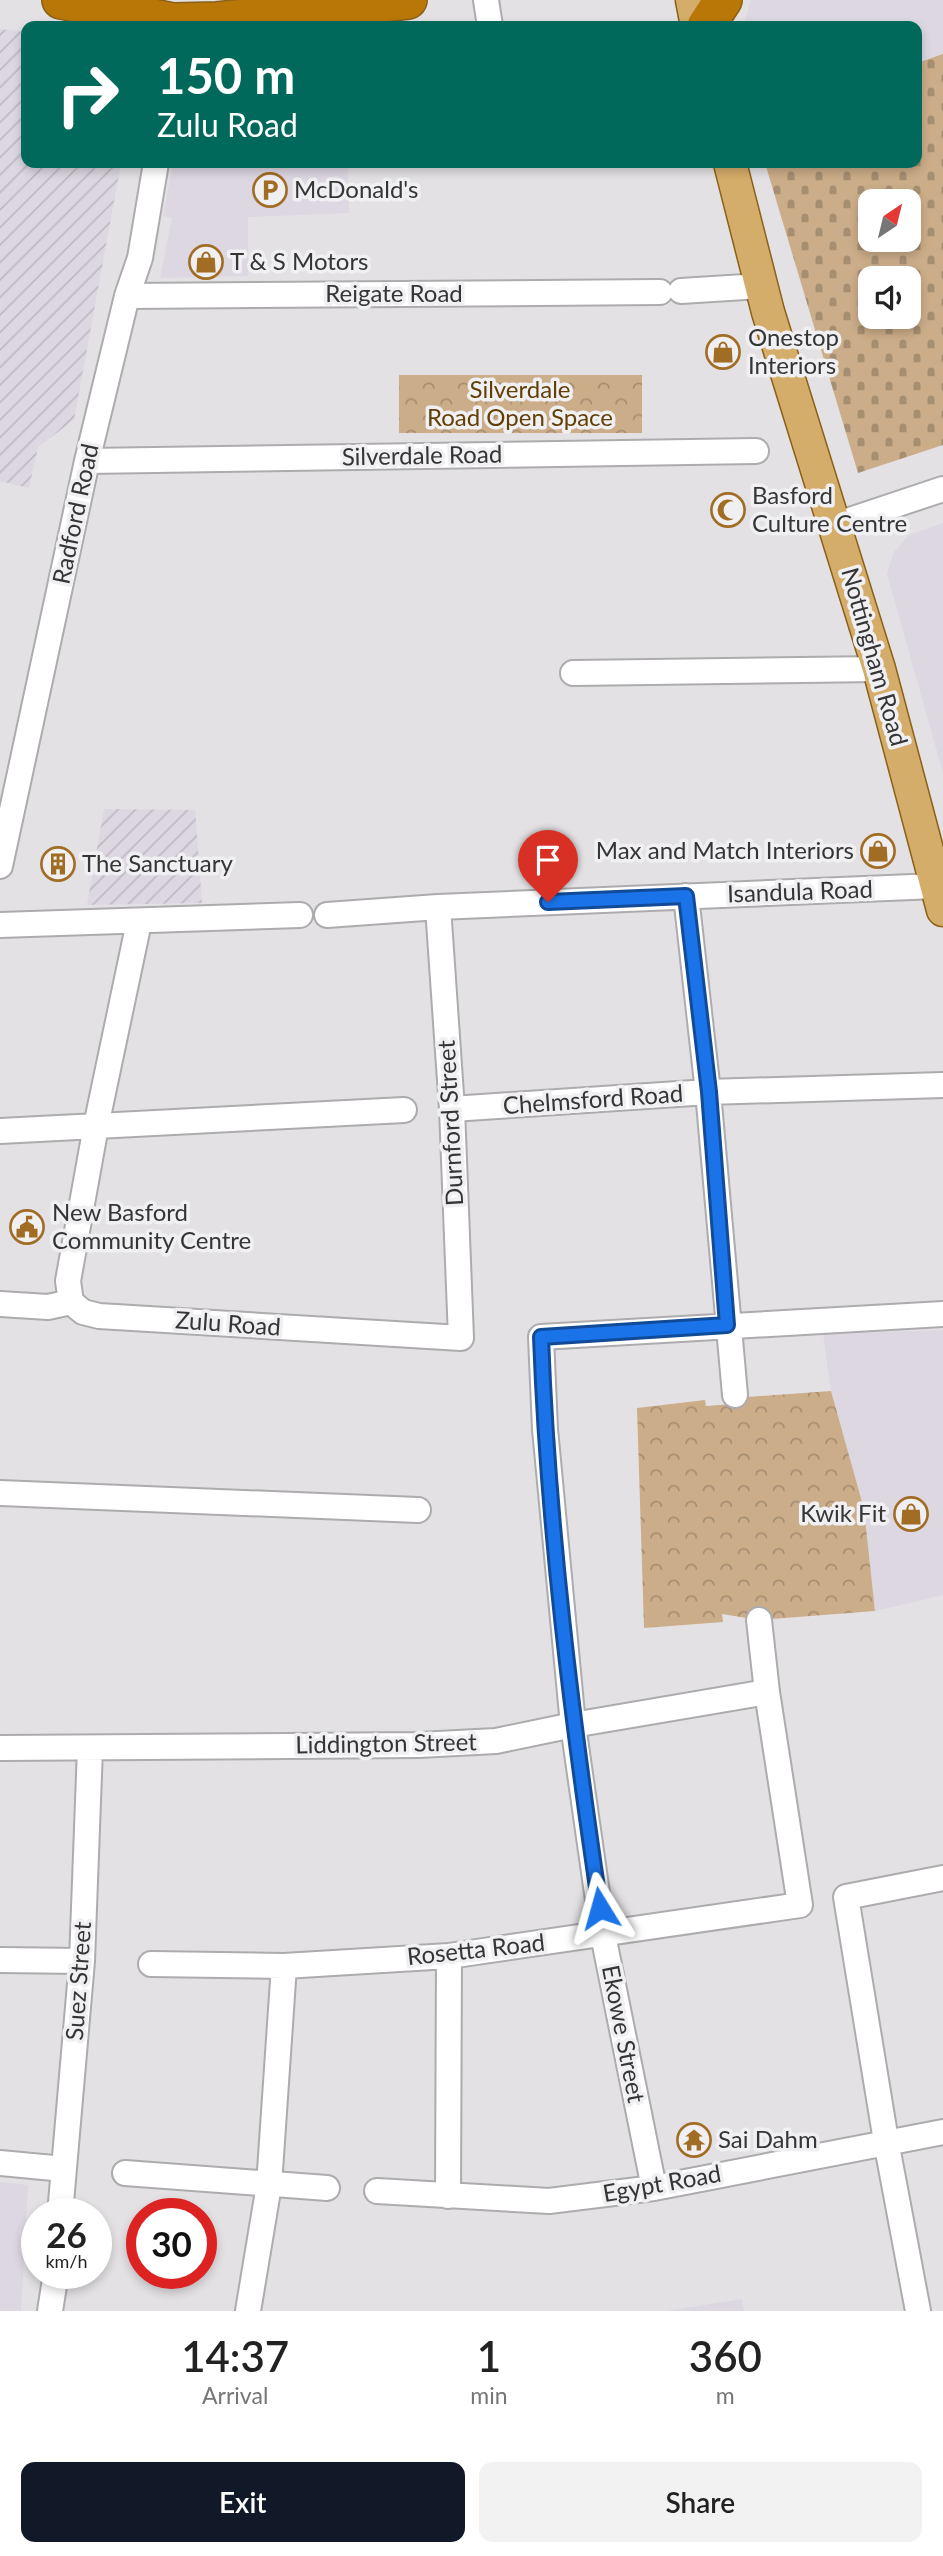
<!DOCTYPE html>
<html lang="en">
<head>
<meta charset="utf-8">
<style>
  body { margin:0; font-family:Lato,sans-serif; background:#f2f2f2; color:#222; height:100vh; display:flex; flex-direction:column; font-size:26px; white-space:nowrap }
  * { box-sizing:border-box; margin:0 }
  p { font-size:23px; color:#767676 }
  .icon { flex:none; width:38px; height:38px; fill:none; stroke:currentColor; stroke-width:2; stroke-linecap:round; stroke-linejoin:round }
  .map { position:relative; height:2311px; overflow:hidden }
  .side { display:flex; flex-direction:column; background:#fff; flex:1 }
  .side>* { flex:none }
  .banner { position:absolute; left:21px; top:21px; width:901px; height:147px; border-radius:14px; box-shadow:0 4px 10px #0003; background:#00695c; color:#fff; overflow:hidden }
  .needle { width:46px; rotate:35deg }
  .controls { position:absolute; left:858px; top:189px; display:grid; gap:14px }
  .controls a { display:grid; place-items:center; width:63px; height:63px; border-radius:14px; background:#fff; box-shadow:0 4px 10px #0003; font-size:35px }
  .speed { position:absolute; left:21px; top:2198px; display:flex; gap:14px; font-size:35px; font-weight:700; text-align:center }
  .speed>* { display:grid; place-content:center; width:91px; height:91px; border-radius:50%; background:#fff; box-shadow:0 4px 10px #0003; line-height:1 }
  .speed small { font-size:18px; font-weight:400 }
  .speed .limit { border:10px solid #d22; background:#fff; color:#111 }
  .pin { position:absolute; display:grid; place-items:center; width:60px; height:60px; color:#fff; margin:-72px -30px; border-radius:50% 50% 50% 0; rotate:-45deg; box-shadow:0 0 7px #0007 }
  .pin .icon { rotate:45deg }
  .me { position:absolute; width:77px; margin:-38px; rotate:352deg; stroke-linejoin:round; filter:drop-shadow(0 0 5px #0008) }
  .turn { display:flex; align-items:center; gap:24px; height:147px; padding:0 21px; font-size:32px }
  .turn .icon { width:91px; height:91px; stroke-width:2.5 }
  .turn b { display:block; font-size:49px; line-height:60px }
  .eta { display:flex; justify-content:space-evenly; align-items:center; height:119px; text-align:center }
  .eta b { font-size:42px; font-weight:600; line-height:49px }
  .button { display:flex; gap:14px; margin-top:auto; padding:14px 21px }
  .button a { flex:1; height:80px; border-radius:14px; background:#111827; color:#fff; font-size:28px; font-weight:600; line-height:80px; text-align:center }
  .button a+a { background:#f2f2f2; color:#222 }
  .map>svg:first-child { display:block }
</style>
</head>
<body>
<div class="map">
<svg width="943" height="2311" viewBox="0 0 943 2311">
  <defs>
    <pattern id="industrial-furrows" width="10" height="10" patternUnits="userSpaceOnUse" patternTransform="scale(1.75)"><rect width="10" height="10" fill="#ddd7e1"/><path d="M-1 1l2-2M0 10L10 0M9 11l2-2" fill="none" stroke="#beb9c2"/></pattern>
    <pattern id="cemetery-stones" width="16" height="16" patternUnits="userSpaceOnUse" patternTransform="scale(1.75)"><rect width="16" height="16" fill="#ccad89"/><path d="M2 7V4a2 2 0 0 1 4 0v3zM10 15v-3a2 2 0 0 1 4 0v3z" fill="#a68e71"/></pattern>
    <pattern id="park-crowns" width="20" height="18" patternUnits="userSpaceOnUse" patternTransform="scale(1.75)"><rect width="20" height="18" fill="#ccad89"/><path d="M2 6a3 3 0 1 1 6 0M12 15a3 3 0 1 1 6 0" fill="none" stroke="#a68e71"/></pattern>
  </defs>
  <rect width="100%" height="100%" fill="#e3e1e4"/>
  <path fill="#ddd7e1" d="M751 0H943V54L917 63V26H743Z
    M173 163H348L349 213 248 217V276L160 278 172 218 163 216Z
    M943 523V773L887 574 894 552 909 535Z
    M943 1330V1595L875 1611 864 1509 831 1391 823 1334Z
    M0 2182 28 2185 21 2311H0Z
    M742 2299 744 2311H666Z"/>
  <path fill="url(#industrial-furrows)" d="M0 29 26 32V163H121L74 420 38 447 29 488 0 481Z
    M104 809 195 810 202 903 87 905Z"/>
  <path fill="url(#cemetery-stones)" fill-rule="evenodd" d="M943 54V445L858 473 765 163H917V63ZM870 201H908V240H870ZM870 278H908V317H870Z"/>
  <path fill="url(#park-crowns)" d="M399 375H642V433H399Z
    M831 1391 864 1509 875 1611 759 1620 722 1614 723 1622 644 1628 637 1408 705 1400 706 1406 747 1403V1397Z"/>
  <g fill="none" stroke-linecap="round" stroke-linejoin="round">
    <g stroke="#adabae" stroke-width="28">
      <path id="minor" d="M486 0 490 26
        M681 291 761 286
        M127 296 660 292
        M87 461 756 451
        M835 525 943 489
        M573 673 879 669
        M0 866 87 461 127 296 140 258 156 163
        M686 896 708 1092 735 1395
        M327 915 438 907 936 886
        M0 925 300 915
        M452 1109 708 1092 943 1085
        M0 1131 404 1110
        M71 1302 83 1312 99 1316 461 1338 452 1109 438 907
        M71 1302 68 1281 96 1126 139 922
        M0 1304 48 1307 71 1302
        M0 1493 418 1510
        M0 1748 419 1745 496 1741 573 1725 767 1692
        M0 1960 82 1961
        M151 1964 284 1966 449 1956 800 1905 767 1692 759 1620
        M0 2163 64 2169
        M125 2173 327 2188
        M654 2188 603 1935 573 1725 545 1429 541 1337 943 1314
        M377 2191 549 2201 654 2188 943 2132
        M448 2196 449 1956
        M60 2214 82 1961 90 1748
        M50 2311 56 2273
        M248 2311 269 2185 284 1966
        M918 2311 886 2141 846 1897 943 1878"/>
    </g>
    <g stroke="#8b6017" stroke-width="35">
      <path id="major" d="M692 0 697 26
        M730 163 768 312 879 669 943 910"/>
    </g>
    <g stroke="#8b6017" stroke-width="40">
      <path id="highway" d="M61 0 173 22 217 21 408 0
        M706 26 723 0"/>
    </g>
    <use href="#minor" stroke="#fff" stroke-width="24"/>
    <use href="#major" stroke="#d5ad6a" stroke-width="32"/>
    <use href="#highway" stroke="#b97707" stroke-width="37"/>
  </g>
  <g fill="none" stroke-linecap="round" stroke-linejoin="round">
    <g stroke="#114b97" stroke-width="18">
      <path id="route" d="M548 902 686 896 709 1092 727 1325 541 1337C548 1529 572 1719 600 1908"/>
    </g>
    <use href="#route" stroke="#1a73e8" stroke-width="12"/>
  </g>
  <defs>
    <g id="parking-ring" transform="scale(1.75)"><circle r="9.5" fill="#f0eff2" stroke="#a16d25" stroke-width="1.5"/><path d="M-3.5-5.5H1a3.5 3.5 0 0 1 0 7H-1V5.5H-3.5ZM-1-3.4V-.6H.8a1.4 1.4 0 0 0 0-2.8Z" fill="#a16d25"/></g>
    <g id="shop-ring" transform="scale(1.75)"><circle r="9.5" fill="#f0eff2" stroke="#a16d25" stroke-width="1.5"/><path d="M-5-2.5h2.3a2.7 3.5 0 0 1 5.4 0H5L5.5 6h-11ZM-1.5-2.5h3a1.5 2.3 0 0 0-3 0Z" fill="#a16d25"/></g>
    <g id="mosque-ring" transform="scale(1.75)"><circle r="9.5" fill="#f0eff2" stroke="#a16d25" stroke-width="1.5"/><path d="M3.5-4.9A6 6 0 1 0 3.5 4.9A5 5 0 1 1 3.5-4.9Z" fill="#a16d25"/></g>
    <g id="building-ring" transform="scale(1.75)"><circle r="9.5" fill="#f0eff2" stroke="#a16d25" stroke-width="1.5"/><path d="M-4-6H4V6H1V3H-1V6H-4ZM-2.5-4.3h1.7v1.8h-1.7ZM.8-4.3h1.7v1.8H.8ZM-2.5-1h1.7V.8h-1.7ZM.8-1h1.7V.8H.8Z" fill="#a16d25"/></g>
    <g id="civic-ring" transform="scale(1.75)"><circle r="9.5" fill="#f0eff2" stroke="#a16d25" stroke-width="1.5"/><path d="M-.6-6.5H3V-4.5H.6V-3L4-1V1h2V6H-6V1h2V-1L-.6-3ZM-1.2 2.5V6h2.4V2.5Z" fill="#a16d25"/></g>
    <g id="temple-ring" transform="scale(1.75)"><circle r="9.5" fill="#f0eff2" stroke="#a16d25" stroke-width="1.5"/><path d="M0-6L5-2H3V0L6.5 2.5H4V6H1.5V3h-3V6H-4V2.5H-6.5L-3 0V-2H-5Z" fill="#a16d25"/></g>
  </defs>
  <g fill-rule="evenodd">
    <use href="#parking-ring" x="270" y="190"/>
    <use href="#shop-ring" x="206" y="262"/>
    <use href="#shop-ring" x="723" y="352"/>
    <use href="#mosque-ring" x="728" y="510"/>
    <use href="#shop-ring" x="878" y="851"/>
    <use href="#building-ring" x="58" y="864"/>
    <use href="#civic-ring" x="27" y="1227"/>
    <use href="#shop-ring" x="911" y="1514"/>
    <use href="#temple-ring" x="694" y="2140"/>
  </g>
  <g text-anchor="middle" stroke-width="7" stroke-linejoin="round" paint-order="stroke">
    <g font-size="24" fill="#353536" stroke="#f0eff2" text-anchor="start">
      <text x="294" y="198">McDonald's</text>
      <text x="230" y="270">T &amp; S Motors</text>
      <text x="748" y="346">Onestop<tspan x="748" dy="28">Interiors</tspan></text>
      <text x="752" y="504">Basford<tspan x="752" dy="28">Culture Centre</tspan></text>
      <text x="854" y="859" text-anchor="end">Max and Match Interiors</text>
      <text x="82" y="872">The Sanctuary</text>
      <text x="52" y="1221">New Basford<tspan x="52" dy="28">Community Centre</tspan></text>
      <text x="886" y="1522" text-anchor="end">Kwik Fit</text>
      <text x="718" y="2148">Sai Dahm</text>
    </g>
    <g font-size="24" fill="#353536" stroke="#f0eff2">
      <text x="394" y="302">Reigate Road</text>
      <text transform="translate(422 456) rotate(-1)" y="8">Silverdale Road</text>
      <text transform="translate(76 514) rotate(-78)" y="8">Radford Road</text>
      <text transform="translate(874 657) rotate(74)" y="8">Nottingham Road</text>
      <text transform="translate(800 892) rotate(-2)" y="8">Isandula Road</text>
      <text transform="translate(593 1100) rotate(-4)" y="8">Chelmsford Road</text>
      <text transform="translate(451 1123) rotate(-93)" y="8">Durnford Street</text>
      <text transform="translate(228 1324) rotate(4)" y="8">Zulu Road</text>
      <text transform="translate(386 1744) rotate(-1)" y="8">Liddington Street</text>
      <text transform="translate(476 1950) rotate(-6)" y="8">Rosetta Road</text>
      <text transform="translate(79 1981) rotate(-86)" y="8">Suez Street</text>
      <text transform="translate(623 2034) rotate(79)" y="8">Ekowe Street</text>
      <text transform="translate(662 2184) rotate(-10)" y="8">Egypt Road</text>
    </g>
    <g font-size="24" fill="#633f06" stroke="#f0eff2">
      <text x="520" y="398">Silverdale<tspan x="520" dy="28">Road Open Space</tspan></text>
    </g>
  </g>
</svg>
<div class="controls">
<a><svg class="needle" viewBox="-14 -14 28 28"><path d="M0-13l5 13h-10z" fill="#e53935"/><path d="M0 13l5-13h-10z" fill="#767676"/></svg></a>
<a><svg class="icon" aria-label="sound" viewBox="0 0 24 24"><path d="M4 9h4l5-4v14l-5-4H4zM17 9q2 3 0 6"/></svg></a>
</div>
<div class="speed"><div>26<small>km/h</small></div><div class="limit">30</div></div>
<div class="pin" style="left:548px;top:902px;background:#d93025"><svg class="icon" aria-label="arrive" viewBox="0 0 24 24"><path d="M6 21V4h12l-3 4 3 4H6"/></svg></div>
<svg class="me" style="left:600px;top:1908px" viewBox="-20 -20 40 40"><path d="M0-17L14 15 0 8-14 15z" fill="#1a73e8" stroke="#fff" stroke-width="4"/></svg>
<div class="banner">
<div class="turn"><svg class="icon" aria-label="right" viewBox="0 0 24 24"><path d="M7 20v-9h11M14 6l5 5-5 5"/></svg><div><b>150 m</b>Zulu Road</div></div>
</div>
</div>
<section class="side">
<div class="eta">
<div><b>14:37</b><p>Arrival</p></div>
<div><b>1</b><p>min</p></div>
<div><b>360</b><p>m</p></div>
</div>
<div class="button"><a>Exit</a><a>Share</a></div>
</section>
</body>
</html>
